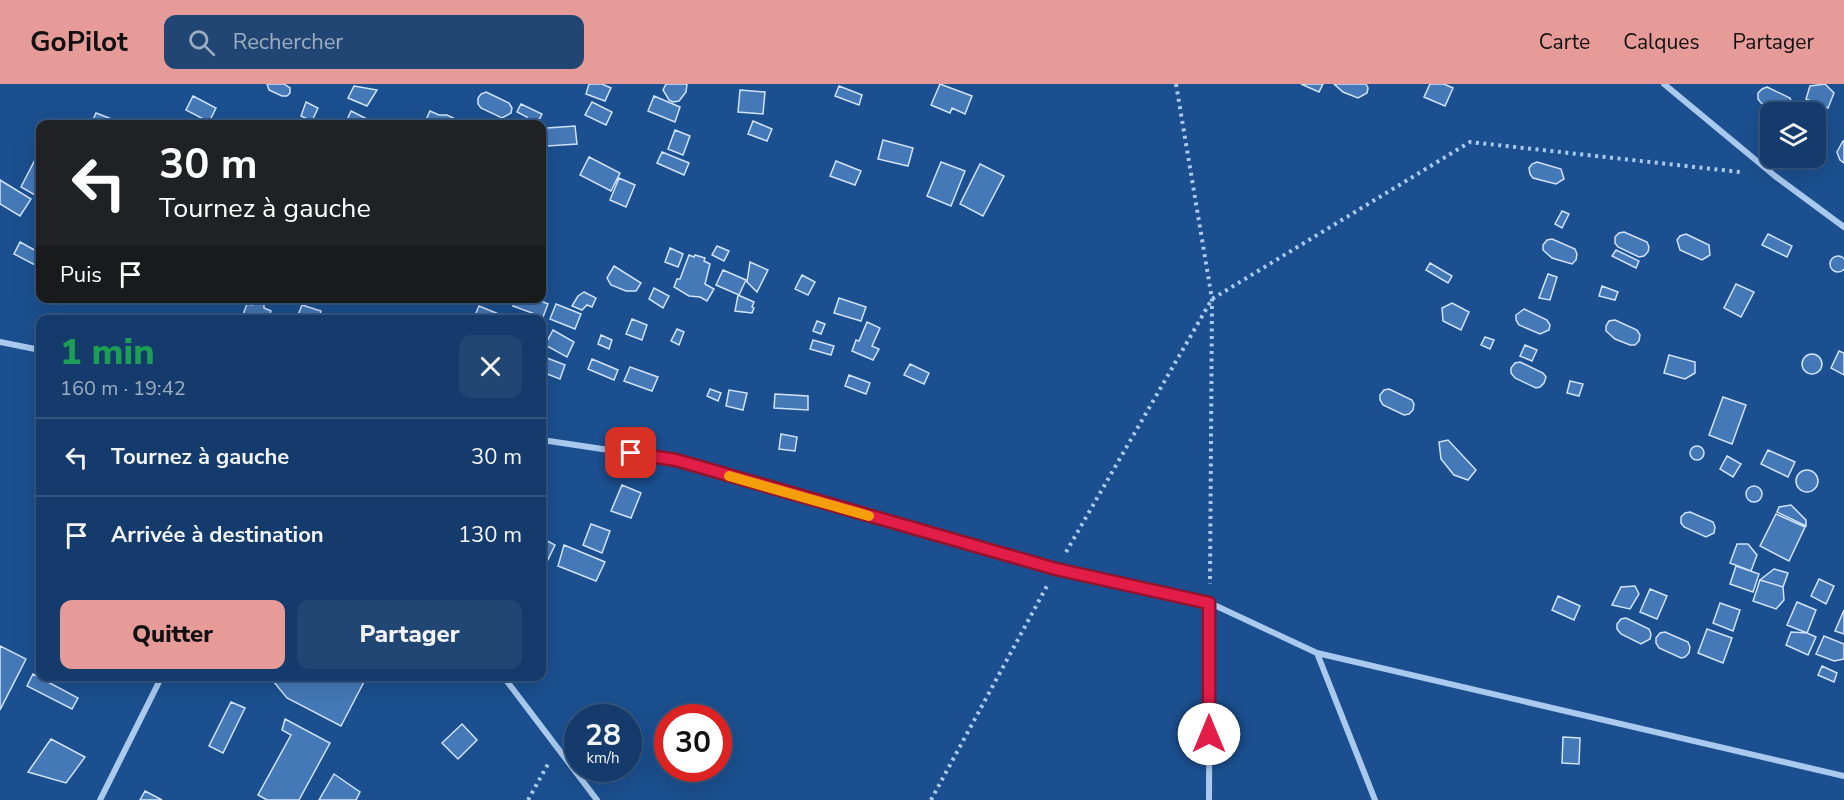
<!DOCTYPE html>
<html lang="fr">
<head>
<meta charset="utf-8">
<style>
  body { margin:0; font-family:"Nunito Sans",sans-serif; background:#214673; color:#f1f3f6; height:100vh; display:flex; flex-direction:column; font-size:22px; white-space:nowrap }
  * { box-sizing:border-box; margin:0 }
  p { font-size:20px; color:#9dadc1 }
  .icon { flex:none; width:33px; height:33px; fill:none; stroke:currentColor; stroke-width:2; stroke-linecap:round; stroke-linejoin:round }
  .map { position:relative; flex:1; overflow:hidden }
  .drawer { position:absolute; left:36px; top:231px; width:510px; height:366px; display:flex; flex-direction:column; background:#143b6b; border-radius:12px; box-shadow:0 6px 24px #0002,0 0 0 2px #33557e }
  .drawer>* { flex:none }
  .hud { position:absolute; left:36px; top:36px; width:510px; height:183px; border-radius:12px; box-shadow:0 6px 24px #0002,0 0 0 2px #33557e; background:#202124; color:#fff; overflow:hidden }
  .fabs { position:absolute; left:1760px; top:18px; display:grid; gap:12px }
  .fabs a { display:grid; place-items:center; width:66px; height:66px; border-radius:12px; background:#143b6b; box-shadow:0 6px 24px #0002,0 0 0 2px #33557e; font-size:30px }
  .speed { position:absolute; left:564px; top:620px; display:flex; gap:12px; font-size:30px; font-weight:700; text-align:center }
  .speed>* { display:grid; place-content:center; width:78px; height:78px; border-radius:50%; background:#143b6b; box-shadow:0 6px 24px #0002,0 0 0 2px #33557e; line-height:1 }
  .speed small { font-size:15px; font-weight:400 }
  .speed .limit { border:9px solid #d22; background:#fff; color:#111 }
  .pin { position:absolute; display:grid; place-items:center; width:51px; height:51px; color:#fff; margin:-26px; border-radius:12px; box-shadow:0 3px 9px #0006 }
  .me { position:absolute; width:66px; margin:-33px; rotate:0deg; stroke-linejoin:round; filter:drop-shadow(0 0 4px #0008) }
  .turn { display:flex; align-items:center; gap:21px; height:126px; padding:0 24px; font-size:27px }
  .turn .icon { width:78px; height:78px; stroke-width:2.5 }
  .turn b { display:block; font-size:42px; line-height:51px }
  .then { display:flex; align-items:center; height:57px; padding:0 24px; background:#0003; gap:12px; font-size:22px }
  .round { display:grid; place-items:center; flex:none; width:63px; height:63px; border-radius:12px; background:#214673 }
  .overview { display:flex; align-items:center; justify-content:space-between; height:102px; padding:0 24px }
  h1 { font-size:36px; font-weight:800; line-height:45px; color:#1e9e55 }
  .primary-button { display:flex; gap:12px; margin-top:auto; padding:12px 24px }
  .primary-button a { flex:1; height:69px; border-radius:12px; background:#e69b98; color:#111; font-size:24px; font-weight:800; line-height:69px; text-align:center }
  .primary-button a+a { background:#214673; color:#f1f3f6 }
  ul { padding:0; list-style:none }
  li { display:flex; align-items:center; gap:18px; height:78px; padding:0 24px; border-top:2px solid #33557e }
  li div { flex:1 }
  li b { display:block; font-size:22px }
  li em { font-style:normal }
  header { display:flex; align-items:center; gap:36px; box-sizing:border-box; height:84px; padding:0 30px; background:#e69b98; color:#111 }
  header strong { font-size:28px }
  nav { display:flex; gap:33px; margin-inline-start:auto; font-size:21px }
  .search { width:420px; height:54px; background:#214673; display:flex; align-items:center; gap:15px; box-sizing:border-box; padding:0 21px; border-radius:12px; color:#9dadc1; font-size:22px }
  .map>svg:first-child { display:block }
</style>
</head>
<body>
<header>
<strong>GoPilot</strong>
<div class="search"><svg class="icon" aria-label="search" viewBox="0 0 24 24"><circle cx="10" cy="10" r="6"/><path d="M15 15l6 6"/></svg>Rechercher</div>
<nav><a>Carte</a><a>Calques</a><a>Partager</a></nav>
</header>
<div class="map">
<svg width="1844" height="716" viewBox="0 0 1844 716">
  <rect width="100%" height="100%" fill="#1b4f8f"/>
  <path fill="#4478b7" stroke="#cfe3fa" stroke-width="1.5" d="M267 0H284L290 4V9L287 12H282L269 6Z
    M589 0H602L611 4 605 17 586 10Z
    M666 0H687L686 8 679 17 673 18 669 16 663 6Z
    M940 0 972 12 965 30 952 24 950 29 931 21Z
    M1301 0H1323L1319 8Z
    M1334 0H1366L1368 4 1367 9 1358 14 1343 8Z
    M1430 0H1444L1453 4 1445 22 1424 13Z
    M1825 0 1834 9 1828 24 1806 15 1810 2Z
    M354 2 377 6 367 22 348 14Z
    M839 2 862 11 859 21 835 12Z
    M1767 3 1790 14 1792 19 1791 25 1787 28H1781L1761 19 1758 15V9L1762 5Z
    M740 6 765 8 763 30 738 28Z
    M486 8 509 19 512 24 511 29 502 34 481 24 478 20V14L481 10Z
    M193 12 216 24 209 38 186 26Z
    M654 12 680 23 675 38 648 27Z
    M306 18 318 24 312 37 301 32Z
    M592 18 612 28 606 41 585 31Z
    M521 20 542 30 537 40 525 38 527 33 517 28Z
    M1815 21 1823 25 1826 29 1827 38 1822 47 1815 50V28H1800L1806 22Z
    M351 27 377 40H350L346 38Z
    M430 27 439 31H447L462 38 461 40H424Z
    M96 29 125 40H91Z
    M753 37 772 45 767 57 748 50Z
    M575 42 577 60 547 62V44Z
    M675 46 690 52 683 71 668 65Z
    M883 56 913 64 908 82 878 75Z
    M1843 57H1844V79L1840 76 1837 68Z
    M40 66V114L21 103Z
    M662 68 689 79 684 91 657 79Z
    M589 73 620 89 611 107 580 91Z
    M836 77 861 87 855 101 830 92Z
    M941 78 965 87 951 122 927 112Z
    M1537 78 1561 85 1564 95 1556 100 1533 94 1530 90 1529 84 1532 80Z
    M980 80 1004 92 983 132 960 120Z
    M619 94 635 101 626 123 610 116Z
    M0 96 31 115 20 132 0 120Z
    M1562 127 1569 130 1562 144 1555 140Z
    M1624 148 1647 158 1649 163 1648 168 1644 172 1639 173 1618 163 1615 159V153L1619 149Z
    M1686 150 1709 161 1710 171 1702 176 1680 166 1677 156 1680 152Z
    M1768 150 1792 162 1787 173 1762 161Z
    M1552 155 1575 165 1577 170 1576 176 1572 180 1552 174 1543 166V161L1547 156Z
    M20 158 40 169V176L37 182 14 170Z
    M717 162 729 167 724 177 712 171Z
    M670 164 683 170 678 183 665 178Z
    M1616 166 1639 177 1636 184 1612 172Z
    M689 171 694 173 695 171 705 174 704 177 710 180 705 200 714 205 707 217 700 213 689 212 674 203 677 195H680Z
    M1830 180a8 8 0 1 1 16 0a8 8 0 1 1-16 0Z
    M750 178 768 186 757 208 747 198Z
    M1430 179 1452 192 1448 199 1426 186Z
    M614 182 641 199 636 207H626L611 201 607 194Z
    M723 186 746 196 739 211 716 201Z
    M1548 190 1557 193 1550 216 1539 214Z
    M802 191 815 198 808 211 795 205Z
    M1736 200 1754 208 1741 233 1724 224Z
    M1602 202 1618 208 1615 216 1599 212Z
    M654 204 669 212 663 224 649 215Z
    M584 208 596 214 592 223 587 221 582 226 572 222 578 212Z
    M738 211 754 218 752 223 754 224 752 229 735 227Z
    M516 214H534L548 220 543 233 513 222Z
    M839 214 866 223 861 237 834 229Z
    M254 217 264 221V224L271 227 268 236H249L242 233 247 220 252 221Z
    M1452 219 1469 228 1461 246 1443 237 1442 224Z
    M556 220 581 230 575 245 550 235Z
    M302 221 321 227 318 236H296Z
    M479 222 506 233 505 236H473Z
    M1524 225 1547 236 1550 241 1549 246 1540 250 1519 241 1516 236V231Z
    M632 235 647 241 642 256 626 250Z
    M1615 236 1637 246 1640 251 1639 257 1635 261H1630L1615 255 1606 247V242L1609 237Z
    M817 237 825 240 821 250 813 247Z
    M867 238 880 244 872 262 879 265 873 276 852 267 856 256 859 257Z
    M677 245 684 248 679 261 671 257Z
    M553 246 574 258 567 273 545 261Z
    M601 251 612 256 609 265 598 260Z
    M1485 253 1494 256 1490 265 1481 261Z
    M813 256 834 262 831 271 810 265Z
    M1525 261 1537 266 1532 277 1520 272Z
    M1839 267 1844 269V291L1831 284Z
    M1802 280a10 10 0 1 1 20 0a10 10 0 1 1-20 0Z
    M1669 271 1695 278V289L1685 295 1664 289Z
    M542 272 565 281 560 295 542 288Z
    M592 275 618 286 614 296 588 285Z
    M1520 278 1543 289 1546 293 1544 299 1540 303 1536 304 1515 294 1511 289V284L1515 279Z
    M910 280 929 289 924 300 904 291Z
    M630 283 658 293 652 307 624 297Z
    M849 291 870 299 866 310 845 302Z
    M1570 297 1583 300 1579 312 1567 309Z
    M710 305 721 309 718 317 707 312Z
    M1389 305 1412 316 1414 320 1413 326 1409 330 1404 331 1383 321 1380 316V311L1384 306Z
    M729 306 747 309 743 326 726 322Z
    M775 310 808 312V326L774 324Z
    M1723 313 1746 321 1732 360 1709 351Z
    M781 350 797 353 795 367 779 365Z
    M1448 356 1476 386 1468 396 1454 391 1441 375 1439 358Z
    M1690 369a7 7 0 1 1 14 0a7 7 0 1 1-14 0Z
    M1768 366 1795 378 1788 393 1761 380Z
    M1727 372 1741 380 1733 393 1720 385Z
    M1796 397a11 11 0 1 1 22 0a11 11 0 1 1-22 0Z
    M622 401 641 409 631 434 611 427Z
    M1746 410a8 8 0 1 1 16 0a8 8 0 1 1-16 0Z
    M1791 421 1806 436V442L1777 428 1779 423Z
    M1690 428 1713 438 1715 443 1714 449 1706 453 1684 443 1681 439V433L1685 429Z
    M1776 430 1805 443 1789 477 1760 462Z
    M591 440 610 447 602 469 583 461Z
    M542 454 555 461 543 486 542 485Z
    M1737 460H1748L1757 471 1751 487 1730 479Z
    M564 461 605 478 596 497 558 482Z
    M1736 482 1759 490 1753 508 1730 500Z
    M1774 485 1788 489 1783 503 1760 496Z
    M1819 495 1834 502 1826 520 1811 512Z
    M1760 496 1783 503 1784 516 1776 525 1753 517Z
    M1635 502 1639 510 1630 525 1612 521 1621 503Z
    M1650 505 1667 512 1657 535 1640 528Z
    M1558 512 1580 522 1574 536 1552 526Z
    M1797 518 1816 526 1807 549 1787 541Z
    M1720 519 1740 526 1733 547 1713 539Z
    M1844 526V550L1835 547Z
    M1626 534 1649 545 1651 550 1650 555 1641 560 1621 550 1617 545V540L1621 535Z
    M1707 545 1732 554 1723 579 1698 569Z
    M1665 548 1688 558 1690 563 1689 569 1685 573 1681 574 1659 564 1656 559V554L1660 549Z
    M1791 548 1807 549 1816 553 1808 571 1786 561Z
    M1824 552 1844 560V575L1834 577 1816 570Z
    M0 562 26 575 0 626Z
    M1822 582 1837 589 1834 598 1818 591Z
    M33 590 78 614 72 625 27 602Z
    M269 592H367L341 642 287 614Z
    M231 618 245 624 223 669 209 662Z
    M285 635 330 659 299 716H267L258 711 291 651 282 646Z
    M462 640 477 656 458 675 442 659Z
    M1563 653 1580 654 1579 680 1562 679Z
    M51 655 85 673 66 699 28 688Z
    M334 690 360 708 356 716H319Z
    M145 707 162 716H140Z"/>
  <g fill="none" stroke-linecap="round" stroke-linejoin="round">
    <path stroke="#a9c9ee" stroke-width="4" stroke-dasharray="3 4.5" stroke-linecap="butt" d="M1176 0 1212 215 1210 500
      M1066 468 1212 215 1470 58 1740 88
      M528 716 548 680
      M931 716 1048 500"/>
    <path stroke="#a9c9ee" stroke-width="6" d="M1664 0 1775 92 1844 143
      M0 258 40 266
      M542 356 676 376 1056 485 1210 519 1317 569 1844 692
      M1317 569 1375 716
      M503 592 597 716
      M100 716 162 592
      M1209 716 1210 519"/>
  </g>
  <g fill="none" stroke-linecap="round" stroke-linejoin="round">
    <g stroke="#92132f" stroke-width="15">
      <path id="route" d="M631 369 676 376 1056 485 1209 519V650"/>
    </g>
    <use href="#route" stroke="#e11d48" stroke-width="10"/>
    <path stroke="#f59e0b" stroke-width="10" d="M729 392 869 432"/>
  </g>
</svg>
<div class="fabs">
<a><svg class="icon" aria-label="layers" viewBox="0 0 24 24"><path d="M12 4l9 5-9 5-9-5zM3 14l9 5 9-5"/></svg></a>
</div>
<div class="speed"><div>28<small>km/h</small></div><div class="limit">30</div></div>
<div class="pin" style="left:631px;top:369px;background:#d93025"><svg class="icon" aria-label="arrive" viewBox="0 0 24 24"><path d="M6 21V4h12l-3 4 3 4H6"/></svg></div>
<svg class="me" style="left:1209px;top:650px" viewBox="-20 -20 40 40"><circle r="19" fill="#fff"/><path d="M0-13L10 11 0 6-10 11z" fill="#e11d48"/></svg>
<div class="hud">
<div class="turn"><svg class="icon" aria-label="left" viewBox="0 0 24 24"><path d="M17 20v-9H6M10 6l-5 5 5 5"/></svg><div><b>30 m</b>Tournez à gauche</div></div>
<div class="then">Puis<svg class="icon" aria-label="arrive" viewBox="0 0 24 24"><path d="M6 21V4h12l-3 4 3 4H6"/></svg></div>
</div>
<section class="drawer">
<div class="overview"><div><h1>1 min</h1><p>160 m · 19:42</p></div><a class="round"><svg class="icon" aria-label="close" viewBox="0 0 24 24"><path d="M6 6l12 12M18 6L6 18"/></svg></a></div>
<ul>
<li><svg class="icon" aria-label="left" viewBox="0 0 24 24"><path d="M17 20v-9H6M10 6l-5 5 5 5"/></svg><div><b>Tournez à gauche</b></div><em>30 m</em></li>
<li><svg class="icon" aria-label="arrive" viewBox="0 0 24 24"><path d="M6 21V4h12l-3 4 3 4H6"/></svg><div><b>Arrivée à destination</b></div><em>130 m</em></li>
</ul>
<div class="primary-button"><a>Quitter</a><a>Partager</a></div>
</section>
</div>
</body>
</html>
